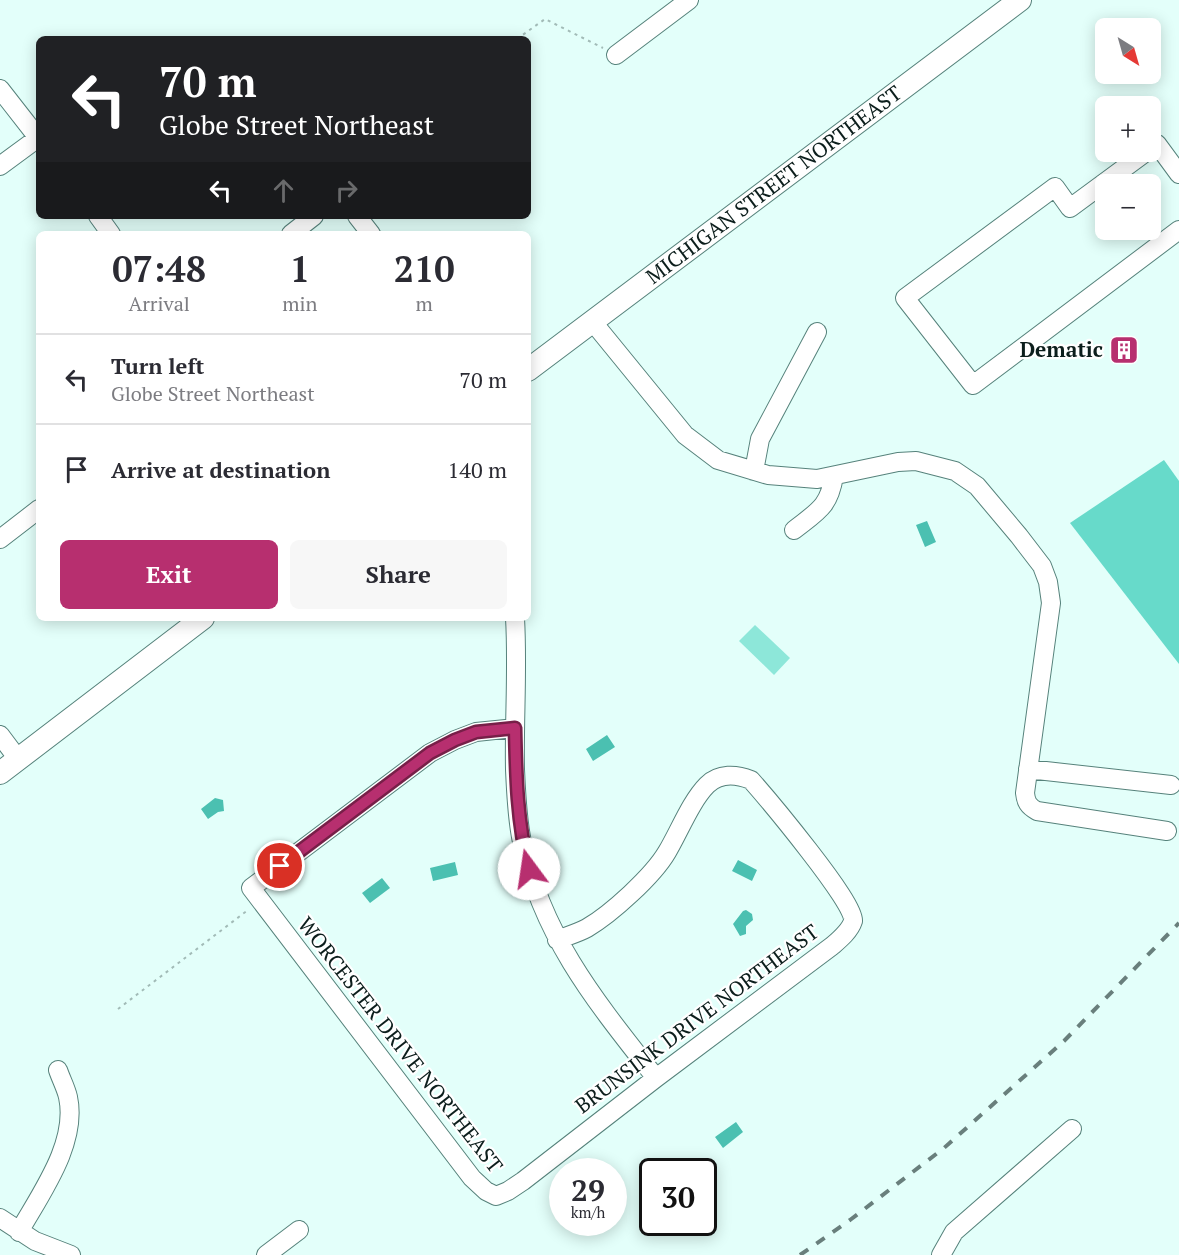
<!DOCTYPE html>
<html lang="en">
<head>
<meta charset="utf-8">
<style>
  body { margin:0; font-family:"PT Serif",serif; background:#f7f7f7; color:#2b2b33; height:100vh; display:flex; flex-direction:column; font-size:22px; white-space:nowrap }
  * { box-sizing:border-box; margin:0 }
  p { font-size:20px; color:#7c7c81 }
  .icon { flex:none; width:33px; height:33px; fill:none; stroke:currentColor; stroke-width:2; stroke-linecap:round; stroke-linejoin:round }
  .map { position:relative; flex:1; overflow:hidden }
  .side { position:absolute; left:36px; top:231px; width:495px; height:390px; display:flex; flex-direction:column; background:#fff; border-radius:9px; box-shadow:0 3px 15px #0003 }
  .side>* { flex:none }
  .top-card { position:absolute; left:36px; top:36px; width:495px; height:183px; border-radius:9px; box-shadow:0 3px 15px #0003; background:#202124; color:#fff; overflow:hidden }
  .needle { width:39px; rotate:143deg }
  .controls { position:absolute; left:1095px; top:18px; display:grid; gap:12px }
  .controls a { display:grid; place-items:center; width:66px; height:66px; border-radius:9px; background:#fff; box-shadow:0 3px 15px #0003; font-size:30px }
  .speed { position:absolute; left:549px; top:1158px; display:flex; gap:12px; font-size:30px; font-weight:700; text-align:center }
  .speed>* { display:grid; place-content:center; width:78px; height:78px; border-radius:50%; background:#fff; box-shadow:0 3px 15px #0003; line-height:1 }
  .speed small { font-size:15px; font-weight:400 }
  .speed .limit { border:3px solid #111; border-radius:9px; background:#fff; color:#111 }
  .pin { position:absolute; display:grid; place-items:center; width:51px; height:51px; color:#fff; margin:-26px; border:3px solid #fff; border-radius:50%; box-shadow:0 2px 6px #0007 }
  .me { position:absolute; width:66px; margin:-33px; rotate:346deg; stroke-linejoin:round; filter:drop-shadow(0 0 4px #0008) }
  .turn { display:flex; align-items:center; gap:21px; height:126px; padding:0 24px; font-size:27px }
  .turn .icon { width:78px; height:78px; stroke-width:2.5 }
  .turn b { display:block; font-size:42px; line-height:51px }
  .lanes { display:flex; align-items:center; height:57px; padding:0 24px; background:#0003; justify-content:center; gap:30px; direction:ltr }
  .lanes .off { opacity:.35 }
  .eta { display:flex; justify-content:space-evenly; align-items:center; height:102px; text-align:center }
  .eta b { font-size:36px; font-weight:800; line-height:42px }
  .action { display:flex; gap:12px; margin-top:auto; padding:12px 24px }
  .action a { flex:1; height:69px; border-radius:9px; background:#b72f6f; color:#fff; font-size:24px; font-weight:800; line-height:69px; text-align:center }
  .action a+a { background:#f7f7f7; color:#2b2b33 }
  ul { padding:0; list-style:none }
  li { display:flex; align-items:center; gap:18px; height:90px; padding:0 24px; border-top:2px solid #e1e1e2 }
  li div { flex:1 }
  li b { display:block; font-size:22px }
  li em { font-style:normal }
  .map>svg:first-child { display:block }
</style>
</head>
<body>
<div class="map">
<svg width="1179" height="1255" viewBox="0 0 1179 1255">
  <rect width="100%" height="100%" fill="#e3fffa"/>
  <path fill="#8de7d9" d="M755 625 790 658 774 675 739 641Z"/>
  <path fill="#67daca" d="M1164 460 1179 481V664L1070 523Z"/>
  <path fill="#4bc0b1" d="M927 521 936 542 925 547 916 525Z
    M607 735 615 747 593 761 586 749Z
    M215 798 223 800 224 811 218 812 208 819 201 809Z
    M738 860 757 870 752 881 732 871Z
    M455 862 458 875 433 881 430 868Z
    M382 878 390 888 370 903 362 893Z
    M746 910 752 914 753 920 746 926V934L740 936 733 924 743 911Z
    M736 1122 743 1132 723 1148 715 1137Z"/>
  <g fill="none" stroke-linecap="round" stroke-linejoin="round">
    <g stroke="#56827b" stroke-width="20">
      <path id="minor" d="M616 55 689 0
        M0 89 39 139
        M1150 148 1157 144 1179 174
        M1146 152 1070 208 1055 187 905 298 973 385 1179 230
        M0 166 38 138
        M98 216 111 234
        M357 216 371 234
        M291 234 314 216
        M592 321 685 435 718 460 768 475 817 479 898 462 916 461 955 471 977 486 1019 536 1042 566 1048 582 1051 603 1025 793C1026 802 1028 806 1037 811L1167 831
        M754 471 760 439 817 332
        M794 530C818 511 829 507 834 476
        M0 539 39 509
        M515 618C518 668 514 719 515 769 516 792 517 819 522 842 543 938 597 1003 656 1078
        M515 728 476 732 455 740 430 753 251 888 472 1178 486 1191 496 1196 508 1191 523 1181 656 1078 832 946C839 940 850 931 853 921 857 905 766 797 751 780 736 774 719 773 707 785 691 801 679 832 667 852 653 876 611 914 587 928 578 933 567 936 557 940
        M0 735 18 759
        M1028 769 1171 785
        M0 1218 35 1241 71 1255
        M19 1232C41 1193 78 1143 68 1097 66 1088 61 1079 58 1070
        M266 1255 299 1230
        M941 1255 954 1232 1072 1129"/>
    </g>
    <g stroke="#56827b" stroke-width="24">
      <path id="major" d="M528 370 1020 0
        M0 773 203 618"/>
    </g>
    <path stroke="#a2bbb7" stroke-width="2" stroke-dasharray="3 4.5" stroke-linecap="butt" d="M517 39 545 19 603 48
      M118 1009 248 910"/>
    <use href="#minor" stroke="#fff" stroke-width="18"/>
    <use href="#major" stroke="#fff" stroke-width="22"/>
    <path stroke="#697f7c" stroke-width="4" stroke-dasharray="10 10" stroke-linecap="butt" d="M800 1255 850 1220 944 1148 1064 1041 1179 923"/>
  </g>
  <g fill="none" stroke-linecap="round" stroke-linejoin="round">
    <g stroke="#771f48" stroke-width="15">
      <path id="route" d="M280 866 430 753 455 740 476 732 515 728C516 775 517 823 529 869"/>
    </g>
    <use href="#route" stroke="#b72f6f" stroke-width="10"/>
  </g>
  <defs>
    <g id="building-square" transform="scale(1.5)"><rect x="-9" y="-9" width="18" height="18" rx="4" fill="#b72f6f" stroke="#fff"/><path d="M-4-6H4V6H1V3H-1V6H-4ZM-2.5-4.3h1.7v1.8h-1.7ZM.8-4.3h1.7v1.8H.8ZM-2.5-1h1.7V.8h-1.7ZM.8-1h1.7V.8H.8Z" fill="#fff"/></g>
  </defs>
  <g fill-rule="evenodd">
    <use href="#building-square" x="1124" y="350"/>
  </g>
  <g text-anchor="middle" stroke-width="4.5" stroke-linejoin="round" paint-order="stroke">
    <g font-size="21" fill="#0c1e1c" stroke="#fff">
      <text transform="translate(774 185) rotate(-37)" y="7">MICHIGAN STREET NORTHEAST</text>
      <text transform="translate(697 1019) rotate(-37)" y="7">BRUNSINK DRIVE NORTHEAST</text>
      <text transform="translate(400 1045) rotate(52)" y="7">WORCESTER DRIVE NORTHEAST</text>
    </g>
    <g font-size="21" font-weight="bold" fill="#0c1e1c" stroke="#fff" text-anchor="end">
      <text x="1103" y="357">Dematic</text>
    </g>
  </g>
</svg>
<div class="controls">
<a><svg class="needle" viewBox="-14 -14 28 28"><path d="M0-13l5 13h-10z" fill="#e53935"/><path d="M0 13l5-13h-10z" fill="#7c7c81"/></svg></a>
<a>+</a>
<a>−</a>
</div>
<div class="speed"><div>29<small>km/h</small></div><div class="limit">30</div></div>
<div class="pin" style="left:280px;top:866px;background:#d93025"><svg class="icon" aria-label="arrive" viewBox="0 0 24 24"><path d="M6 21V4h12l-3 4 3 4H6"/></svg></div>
<svg class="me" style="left:529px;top:869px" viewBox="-20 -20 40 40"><circle r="19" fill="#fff"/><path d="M0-13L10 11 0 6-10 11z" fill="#b72f6f"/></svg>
<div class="top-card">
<div class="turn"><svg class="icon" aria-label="left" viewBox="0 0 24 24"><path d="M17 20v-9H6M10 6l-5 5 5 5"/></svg><div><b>70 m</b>Globe Street Northeast</div></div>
<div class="lanes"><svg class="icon" aria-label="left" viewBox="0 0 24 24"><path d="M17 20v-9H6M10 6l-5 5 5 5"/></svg><svg class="icon off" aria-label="ahead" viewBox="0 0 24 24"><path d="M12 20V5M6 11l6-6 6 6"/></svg><svg class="icon off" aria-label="right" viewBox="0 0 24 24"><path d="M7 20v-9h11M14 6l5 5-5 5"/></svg></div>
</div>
<section class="side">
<div class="eta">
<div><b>07:48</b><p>Arrival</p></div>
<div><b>1</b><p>min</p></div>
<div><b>210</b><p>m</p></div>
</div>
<ul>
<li><svg class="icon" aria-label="left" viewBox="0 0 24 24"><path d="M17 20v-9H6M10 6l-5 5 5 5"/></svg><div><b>Turn left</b><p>Globe Street Northeast</p></div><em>70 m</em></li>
<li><svg class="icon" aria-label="arrive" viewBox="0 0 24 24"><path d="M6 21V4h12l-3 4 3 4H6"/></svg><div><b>Arrive at destination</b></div><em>140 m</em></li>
</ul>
<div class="action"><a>Exit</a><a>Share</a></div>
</section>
</div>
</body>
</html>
